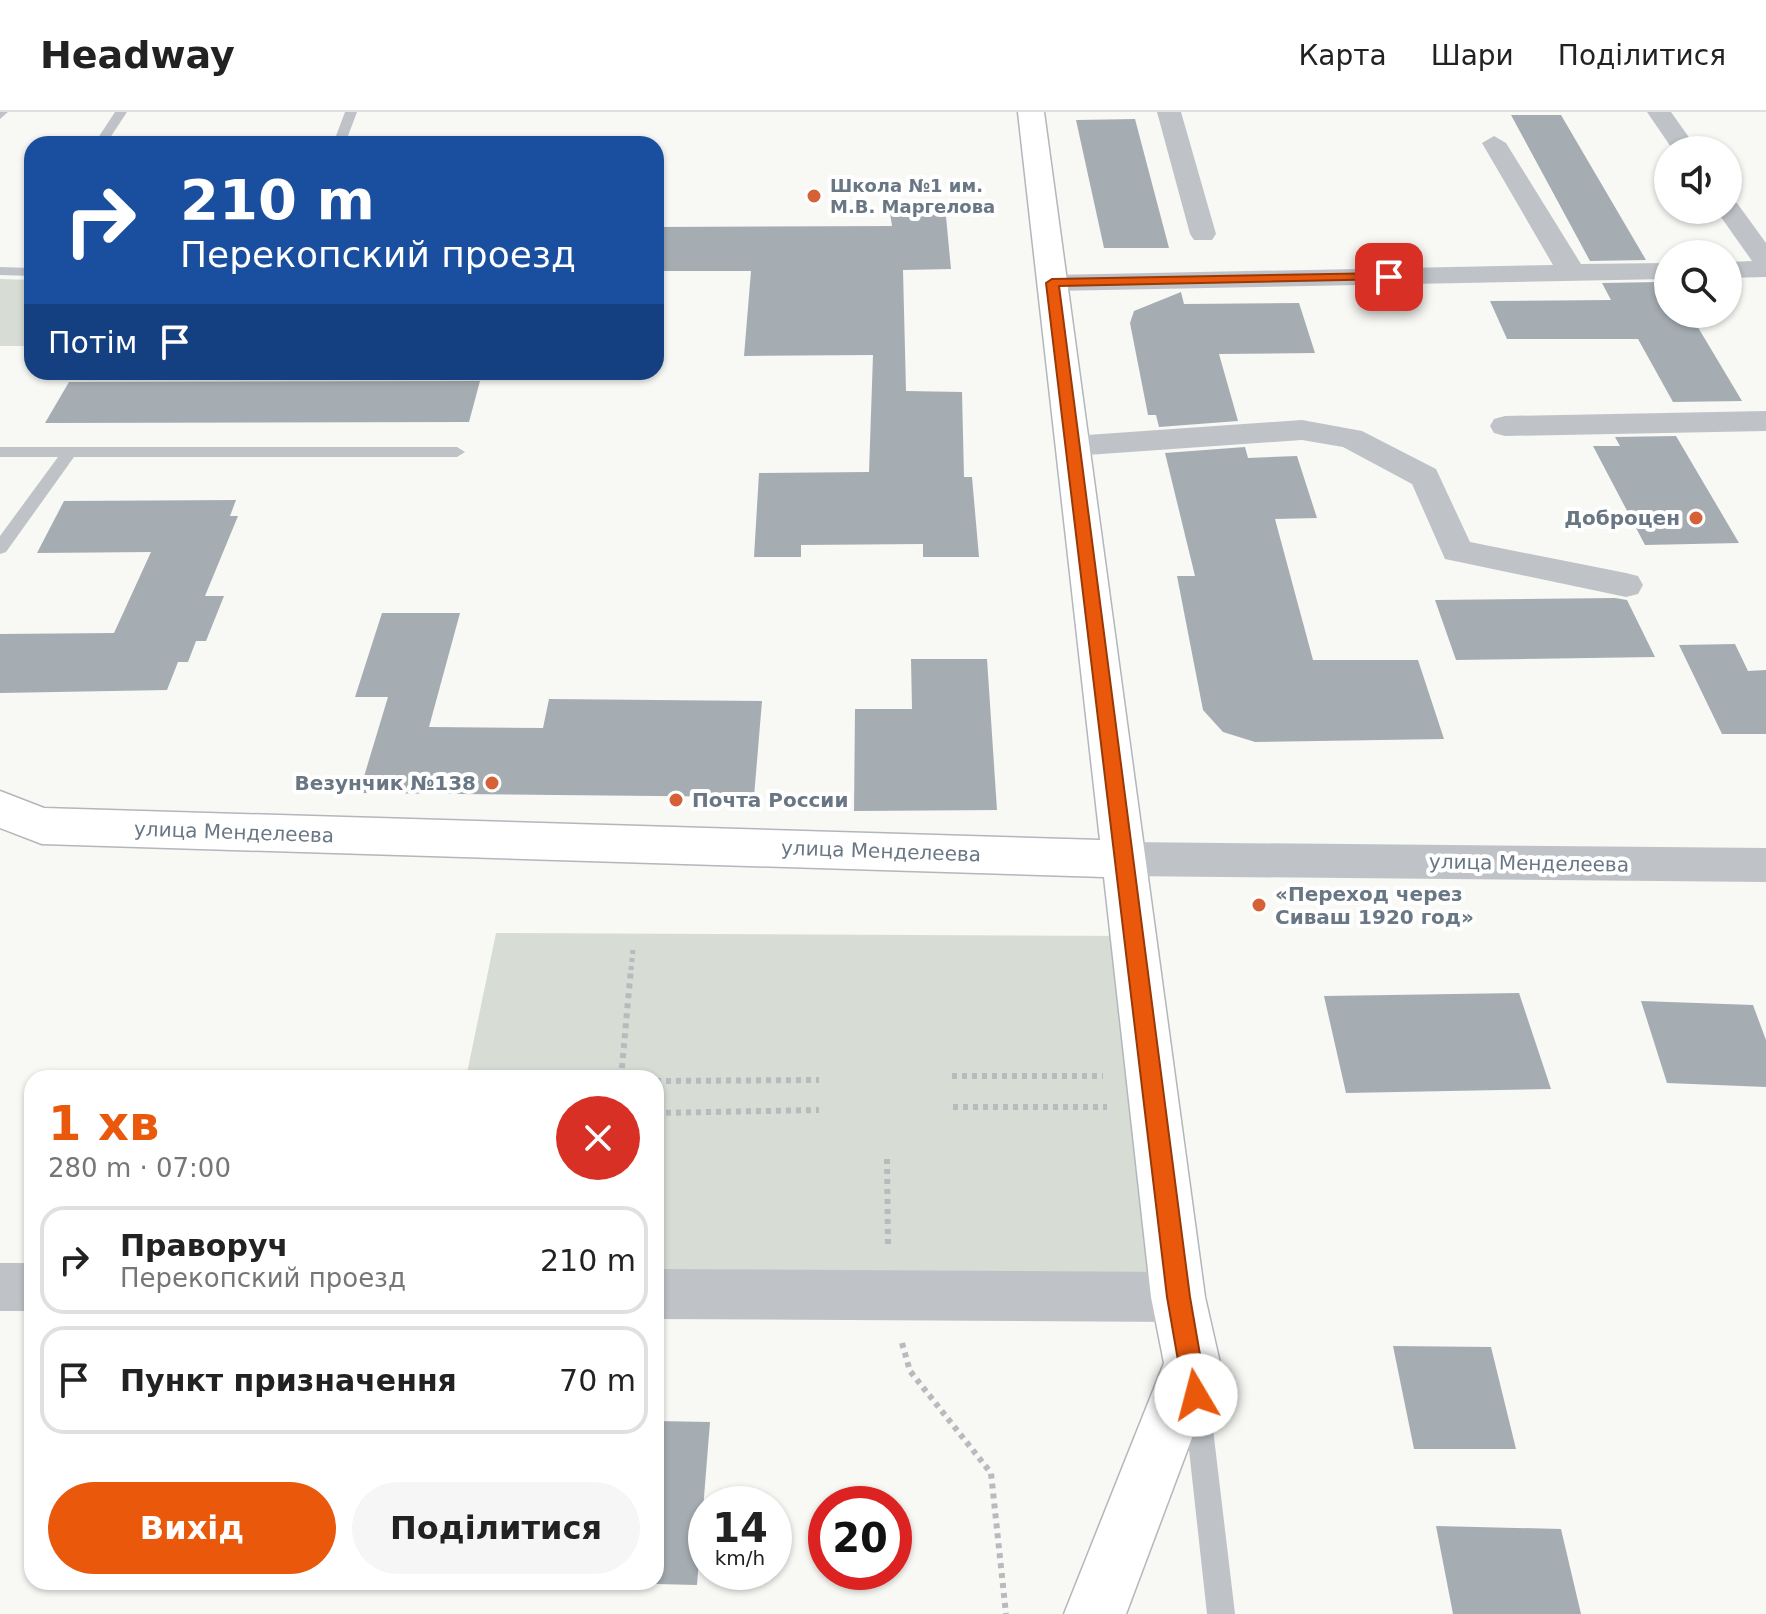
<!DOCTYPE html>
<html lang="uk">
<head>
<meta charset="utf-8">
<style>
  body { margin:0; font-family:"DejaVu Sans",sans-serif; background:#f6f6f6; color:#222; height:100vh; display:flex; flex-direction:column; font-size:30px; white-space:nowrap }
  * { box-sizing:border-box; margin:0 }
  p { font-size:26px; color:#767676 }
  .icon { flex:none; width:44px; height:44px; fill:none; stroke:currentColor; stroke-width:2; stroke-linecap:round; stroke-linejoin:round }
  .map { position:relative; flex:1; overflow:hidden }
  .side { position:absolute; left:24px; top:958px; width:640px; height:520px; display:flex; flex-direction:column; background:#fff; border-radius:24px; box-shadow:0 2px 6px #0004 }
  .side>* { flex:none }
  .banner { position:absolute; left:24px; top:24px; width:640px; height:244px; border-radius:24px; box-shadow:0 2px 6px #0004; background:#1a4fa0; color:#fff; overflow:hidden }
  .tools { position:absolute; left:1654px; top:24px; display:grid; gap:16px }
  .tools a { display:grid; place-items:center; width:88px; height:88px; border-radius:50%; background:#fff; box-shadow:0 2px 6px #0004; font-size:40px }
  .speed { position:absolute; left:688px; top:1374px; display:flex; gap:16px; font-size:40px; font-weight:700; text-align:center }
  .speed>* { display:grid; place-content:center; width:104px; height:104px; border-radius:50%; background:#fff; box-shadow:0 2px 6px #0004; line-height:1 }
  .speed small { font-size:20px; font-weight:400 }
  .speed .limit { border:12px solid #d22; background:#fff; color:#111 }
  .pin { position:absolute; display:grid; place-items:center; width:68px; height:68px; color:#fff; margin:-34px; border-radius:16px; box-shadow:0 4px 12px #0006 }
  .me { position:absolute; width:88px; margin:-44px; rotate:352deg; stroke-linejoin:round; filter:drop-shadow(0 0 6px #0008) }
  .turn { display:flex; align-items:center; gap:28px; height:168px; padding:0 24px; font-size:36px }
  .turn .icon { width:104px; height:104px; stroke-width:2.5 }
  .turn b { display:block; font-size:56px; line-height:68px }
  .then { display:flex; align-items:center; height:76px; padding:0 24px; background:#0003; gap:16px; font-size:30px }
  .round { display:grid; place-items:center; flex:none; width:84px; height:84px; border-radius:42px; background:#f6f6f6 }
  .summary { display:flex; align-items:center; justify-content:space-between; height:136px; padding:0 24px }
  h1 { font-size:48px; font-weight:700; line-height:60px; color:#ea580c }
  .button { display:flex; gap:16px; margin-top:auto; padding:16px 24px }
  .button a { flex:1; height:92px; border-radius:48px; background:#ea580c; color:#fff; font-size:32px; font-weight:700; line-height:92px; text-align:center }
  .button a+a { background:#f6f6f6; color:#222 }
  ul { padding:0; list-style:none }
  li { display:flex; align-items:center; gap:24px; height:108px; margin:0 16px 12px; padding:0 8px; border:4px solid #e0e0e0; border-radius:24px }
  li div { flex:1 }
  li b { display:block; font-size:30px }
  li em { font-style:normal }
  header { display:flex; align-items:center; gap:48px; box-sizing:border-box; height:112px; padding:0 40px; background:#fff; border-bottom:2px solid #e0e0e0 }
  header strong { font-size:38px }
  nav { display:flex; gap:44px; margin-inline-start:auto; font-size:28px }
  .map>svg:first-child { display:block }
</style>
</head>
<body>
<header>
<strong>Headway</strong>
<nav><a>Карта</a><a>Шари</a><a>Поділитися</a></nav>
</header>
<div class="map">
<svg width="1766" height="1502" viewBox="0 0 1766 1502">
  <rect width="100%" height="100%" fill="#f8f8f5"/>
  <path fill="#d7dcd5" d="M0 167 32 168V234H0Z
    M496 821 1135 824 1178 1185 656 1182V966H466Z"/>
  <path fill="#a5adb3" d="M1511 3H1561L1646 148 1590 149Z
    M1135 7 1169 136H1104L1076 8Z
    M889 94H945L951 157 903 158 906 279 962 280 964 365H972L979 445H923V432L801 433V445H754L759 361 869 360 873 243 744 244 751 159H656V115L892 114Z
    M1659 170 1668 186V202H1690L1742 289 1673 290 1638 227H1507L1490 189 1611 188 1602 171Z
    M1181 180 1184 192 1299 191 1315 241 1219 242 1238 309 1159 315 1156 303H1148L1130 211 1134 199Z
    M480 269 469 310 45 311 69 270Z
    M1676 324 1739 431 1645 433 1593 334H1620L1615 325Z
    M1245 335 1248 346 1297 344 1317 406 1275 407 1313 548H1418L1444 627 1255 630 1223 620 1203 598 1177 464H1195L1165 341Z
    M236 388 230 404H238L205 484H224L206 529H196L188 550H178L167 578 0 581V522L114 521 151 440 37 441 64 389Z
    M1615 486 1627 488 1655 545 1456 548 1435 488Z
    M382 501H460L429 615 543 616 549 587 762 589 754 685 359 681 388 585H355Z
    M1735 532 1748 559 1766 558V622H1722L1679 533Z
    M911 547H987L997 698 854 699 855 597H912Z
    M1519 881 1551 977 1346 981 1324 884Z
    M1641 889 1753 893 1766 928V975L1667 971Z
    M1393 1234 1491 1235 1516 1337H1414Z
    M656 1309 710 1310 697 1473 656 1472Z
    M1436 1414 1561 1417 1581 1502H1453Z"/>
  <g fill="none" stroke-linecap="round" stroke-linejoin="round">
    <g stroke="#b2b7bc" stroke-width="3">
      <path id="secondary" d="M1018 0H1044L1205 1185 1220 1251 1126 1502H1064L1164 1251 1151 1185 1104 765 42 732 0 716V679L44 696 1100 728Z"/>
    </g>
    <path stroke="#b8bbbe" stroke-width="5" stroke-dasharray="4 4" stroke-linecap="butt" d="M631 858 633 837"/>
    <path stroke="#b8bbbe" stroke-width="6" stroke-dasharray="5 5" stroke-linecap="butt" d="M952 964H1103
      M621 966 631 856
      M656 969 819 968
      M953 995H1107
      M656 1001 819 998
      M887 1047 888 1134
      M902 1231 910 1259 991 1361 1006 1502"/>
    <path fill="#bfc3c7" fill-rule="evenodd" d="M0 0H8L0 7Z
      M115 0H127L106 32H94Z
      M345 0H357L345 32H333Z
      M0 155 32 156V164L0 163Z
      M0 335H457L465 340 457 345H74L6 440 0 442V424L58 345H0Z
      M1196 1270 1205 1274 1209 1283 1235 1502H1207L1183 1283 1187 1274Z"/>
    <path fill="#bfc3c7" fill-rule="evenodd" d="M1157 0H1181L1216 122 1212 128H1194L1190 122Z
      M1647 0H1671L1698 38H1673Z
      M1494 24 1506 31 1581 152 1668 151V167L1052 179 1042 177 1038 171 1042 165 1052 163 1553 153 1482 31Z
      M1728 89 1737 91 1766 131V165L1728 166V150L1752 149 1716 98H1728Z
      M1766 299V319L1505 324 1494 321 1490 314 1494 307 1505 304Z
      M1302 308 1362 319 1436 357 1470 430 1626 461 1638 464 1643 473 1638 482 1626 485 1445 447 1412 372 1343 335 1302 328 1073 344 1062 341 1057 334 1062 327 1073 324Z
      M1124 730 1766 736V770L1124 764 1110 759 1104 747 1110 735Z
      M0 1151H32V1199H0Z
      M656 1157 1178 1160 1195 1168 1203 1185 1195 1202 1178 1210 656 1207Z"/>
    <use href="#secondary" fill="#fff" fill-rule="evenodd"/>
  </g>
  <path fill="#ea580c" stroke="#983908" stroke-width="2" d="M1389 161 1393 162V167L1059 174 1190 1185 1207 1283 1204 1291 1196 1294 1187 1291 1184 1283 1167 1185 1046 171 1052 167Z"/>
  <g fill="#d66137" stroke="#fff" stroke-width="3">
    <circle cx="814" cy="84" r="8"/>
    <circle cx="1696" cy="406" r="8"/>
    <circle cx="492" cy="671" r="8"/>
    <circle cx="676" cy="688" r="8"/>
    <circle cx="1259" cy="793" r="8"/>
  </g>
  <g text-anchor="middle" stroke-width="8" stroke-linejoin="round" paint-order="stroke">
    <g font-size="18" font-weight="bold" fill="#697784" stroke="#fff" text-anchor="start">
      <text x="830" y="80">Школа №1 им.<tspan x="830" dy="21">М.В. Маргелова</tspan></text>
    </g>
    <g font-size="20" font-weight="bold" fill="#697784" stroke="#fff" text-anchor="end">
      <text x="1680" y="413">Доброцен</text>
      <text x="476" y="678">Везунчик №138</text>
      <text x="692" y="695" text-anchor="start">Почта России</text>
      <text x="1275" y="789" text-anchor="start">«Переход через<tspan x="1275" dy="23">Сиваш 1920 год»</tspan></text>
    </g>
    <g font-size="20" fill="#697784" stroke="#fff">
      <text transform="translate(234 720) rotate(2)" y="7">улица Менделеева</text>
      <text transform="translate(881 739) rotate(2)" y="7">улица Менделеева</text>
      <text transform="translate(1529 751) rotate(1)" y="7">улица Менделеева</text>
    </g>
  </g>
</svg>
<div class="tools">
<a><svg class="icon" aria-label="sound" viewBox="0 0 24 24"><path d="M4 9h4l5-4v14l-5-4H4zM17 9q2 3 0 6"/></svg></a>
<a><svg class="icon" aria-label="search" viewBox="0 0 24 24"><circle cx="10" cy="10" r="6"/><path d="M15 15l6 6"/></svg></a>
</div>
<div class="speed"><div>14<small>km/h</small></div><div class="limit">20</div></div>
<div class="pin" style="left:1389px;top:165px;background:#d93025"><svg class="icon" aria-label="arrive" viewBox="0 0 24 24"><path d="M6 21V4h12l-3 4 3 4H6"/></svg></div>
<svg class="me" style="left:1196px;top:1283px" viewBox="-20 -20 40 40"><circle r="19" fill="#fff"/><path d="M0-13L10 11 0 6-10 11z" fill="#ea580c"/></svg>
<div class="banner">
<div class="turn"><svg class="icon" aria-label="right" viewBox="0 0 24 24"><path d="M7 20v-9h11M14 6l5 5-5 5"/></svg><div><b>210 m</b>Перекопский проезд</div></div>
<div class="then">Потім<svg class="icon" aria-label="arrive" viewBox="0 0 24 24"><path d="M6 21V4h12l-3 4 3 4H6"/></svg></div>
</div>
<section class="side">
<div class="summary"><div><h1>1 хв</h1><p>280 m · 07:00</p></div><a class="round" style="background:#d93025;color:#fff"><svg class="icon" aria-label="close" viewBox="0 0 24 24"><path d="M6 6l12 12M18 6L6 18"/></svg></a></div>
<ul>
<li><svg class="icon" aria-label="right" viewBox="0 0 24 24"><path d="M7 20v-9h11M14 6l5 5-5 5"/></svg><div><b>Праворуч</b><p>Перекопский проезд</p></div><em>210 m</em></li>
<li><svg class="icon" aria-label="arrive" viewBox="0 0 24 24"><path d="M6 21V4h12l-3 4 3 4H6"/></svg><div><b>Пункт призначення</b></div><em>70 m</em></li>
</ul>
<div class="button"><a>Вихід</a><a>Поділитися</a></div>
</section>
</div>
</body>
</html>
